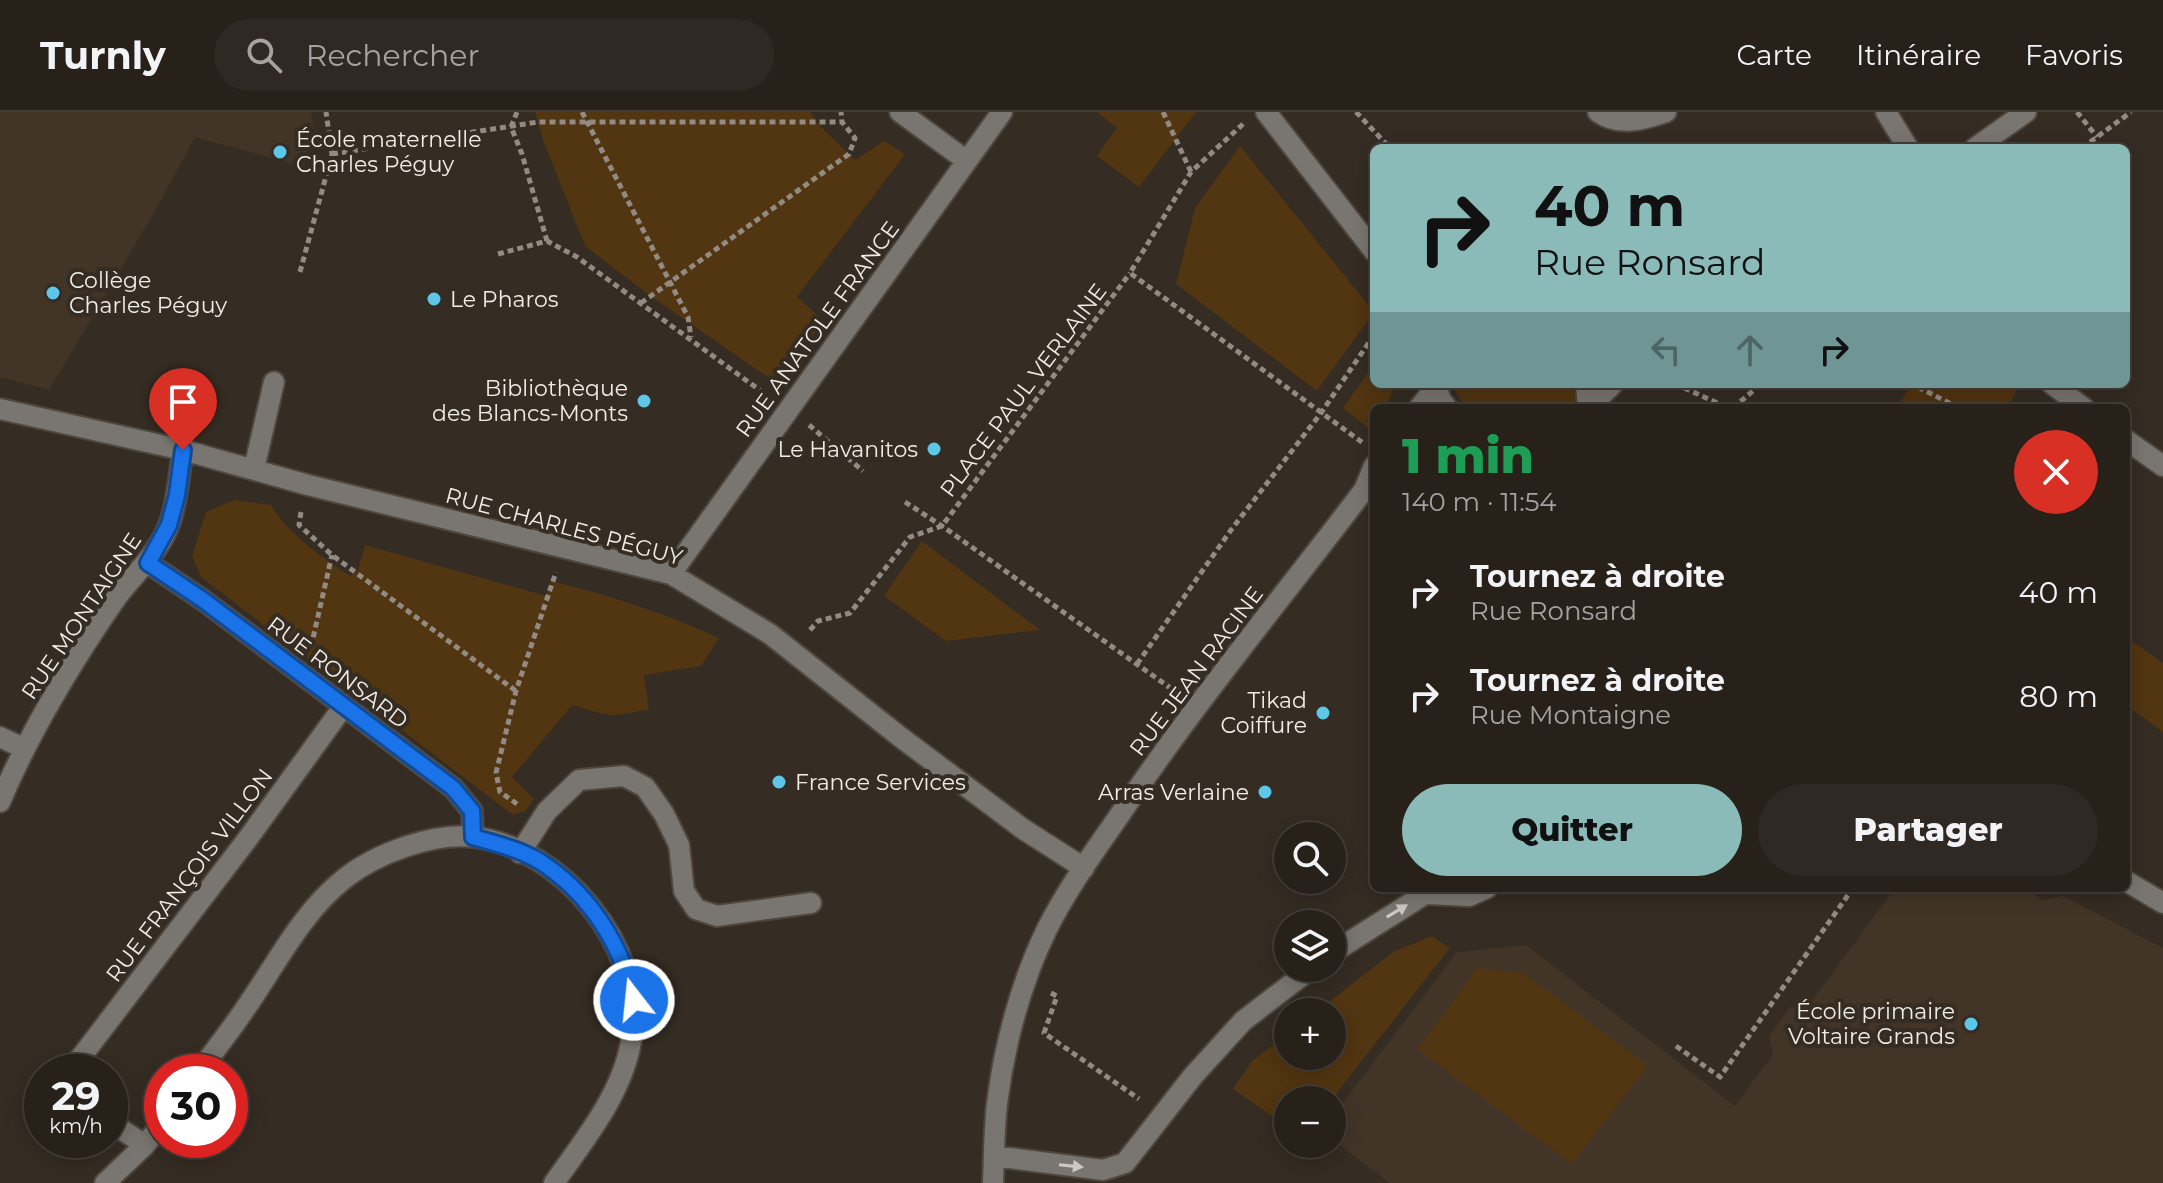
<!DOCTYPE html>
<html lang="fr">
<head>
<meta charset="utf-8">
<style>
  body { margin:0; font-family:Montserrat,sans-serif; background:#302923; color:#f1f3f6; height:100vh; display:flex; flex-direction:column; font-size:30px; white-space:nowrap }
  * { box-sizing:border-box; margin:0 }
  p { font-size:26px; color:#a5a3a2 }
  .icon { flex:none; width:44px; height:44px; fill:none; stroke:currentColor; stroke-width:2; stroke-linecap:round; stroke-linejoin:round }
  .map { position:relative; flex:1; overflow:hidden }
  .sheet { position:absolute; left:1370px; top:292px; width:760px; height:488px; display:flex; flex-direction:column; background:#28211a; border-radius:12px; box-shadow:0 4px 20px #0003,0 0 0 2px #443e39 }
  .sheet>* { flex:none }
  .banner { position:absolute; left:1370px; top:32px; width:760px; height:244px; border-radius:12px; box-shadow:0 4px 20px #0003,0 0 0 2px #443e39; background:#8bbbb9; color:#111; overflow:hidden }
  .fabs { position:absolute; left:1274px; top:710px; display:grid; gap:16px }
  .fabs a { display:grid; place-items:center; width:72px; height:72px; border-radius:50%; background:#28211a; box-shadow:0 4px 20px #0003,0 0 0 2px #443e39; font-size:40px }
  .speed { position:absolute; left:24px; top:942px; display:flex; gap:16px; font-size:40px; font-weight:700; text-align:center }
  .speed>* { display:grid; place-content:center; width:104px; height:104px; border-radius:50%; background:#28211a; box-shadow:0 4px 20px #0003,0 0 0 2px #443e39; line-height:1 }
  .speed small { font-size:20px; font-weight:400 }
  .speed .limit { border:12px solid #d22; background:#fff; color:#111 }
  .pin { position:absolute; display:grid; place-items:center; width:68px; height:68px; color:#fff; margin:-82px -34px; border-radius:50% 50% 50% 0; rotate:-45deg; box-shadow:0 0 8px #0007 }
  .pin .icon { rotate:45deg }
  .me { position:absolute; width:88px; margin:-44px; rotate:344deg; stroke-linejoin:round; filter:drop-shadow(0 0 6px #0008) }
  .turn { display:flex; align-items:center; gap:28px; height:168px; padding:0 32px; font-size:36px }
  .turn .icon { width:104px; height:104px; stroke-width:2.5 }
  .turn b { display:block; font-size:56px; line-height:68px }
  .lanes { display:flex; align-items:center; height:76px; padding:0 32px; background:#0003; justify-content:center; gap:40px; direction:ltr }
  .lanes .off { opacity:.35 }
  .round { display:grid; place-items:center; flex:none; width:84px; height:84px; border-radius:42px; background:#302923 }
  .head { display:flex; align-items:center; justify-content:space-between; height:136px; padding:0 32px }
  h1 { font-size:48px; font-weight:800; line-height:60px; color:#1e9e55 }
  .action { display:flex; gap:16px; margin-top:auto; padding:16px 32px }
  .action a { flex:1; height:92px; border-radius:48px; background:#8bbbb9; color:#111; font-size:32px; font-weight:800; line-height:92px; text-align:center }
  .action a+a { background:#302923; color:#f1f3f6 }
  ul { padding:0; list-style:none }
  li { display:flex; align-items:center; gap:24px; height:104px; padding:0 32px }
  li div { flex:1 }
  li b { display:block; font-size:30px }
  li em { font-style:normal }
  header { display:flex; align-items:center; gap:48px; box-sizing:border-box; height:112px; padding:0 40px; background:#28211a; border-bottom:2px solid #443e39 }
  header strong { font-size:38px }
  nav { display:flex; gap:44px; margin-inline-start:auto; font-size:28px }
  .search { width:560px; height:72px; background:#302923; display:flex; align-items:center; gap:20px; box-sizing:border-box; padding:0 28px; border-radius:44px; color:#a5a3a2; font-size:30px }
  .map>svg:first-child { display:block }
</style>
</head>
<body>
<header>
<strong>Turnly</strong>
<div class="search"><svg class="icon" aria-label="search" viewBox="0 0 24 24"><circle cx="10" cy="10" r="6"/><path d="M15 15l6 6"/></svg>Rechercher</div>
<nav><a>Carte</a><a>Itinéraire</a><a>Favoris</a></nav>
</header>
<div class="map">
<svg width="2163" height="1071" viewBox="0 0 2163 1071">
  <rect width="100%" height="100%" fill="#352c23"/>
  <path fill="#423527" d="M0 0H311L313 14 304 55 195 25 154 101 49 278 0 265Z
    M1895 776H2026L2042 788 2063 784 2163 836V1071H1390L1333 1028 1332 1005 1457 840 1526 833 1735 994 1773 942 1769 925 1790 895 1805 898Z"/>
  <path fill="#523511" d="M535 0H810L817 11 855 48 884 29 905 42 797 185 824 209 775 270 649 183 585 134 544 31Z
    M1097 0H1196L1139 75 1097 44 1117 16Z
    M1240 34 1374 200 1317 279 1176 172 1195 96Z
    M1374 252V272H1396L1385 296H1374V315L1372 319 1343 296Z
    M1456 272H1570L1578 289 1575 296 1477 295 1462 290 1454 277Z
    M1911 272H2020L2007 296H1897Z
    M234 388 271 393C288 422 323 446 350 464L358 458 365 433 546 484 551 469C609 483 665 501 719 526L701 554 644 563 649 598C639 598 633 601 623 602 606 606 589 597 572 593L512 665 534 687 525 699 513 703 201 465 192 444 206 400Z
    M922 429 1040 518 946 529 884 484Z
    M2126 525 2163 551V620L2126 593Z
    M1432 824 1450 836 1331 988H1288V1015L1233 977 1252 949 1288 922V944H1332V900H1316L1393 840Z
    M1477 856 1523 861 1648 954 1572 1052 1418 937Z"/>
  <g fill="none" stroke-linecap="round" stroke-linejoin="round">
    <g stroke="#4f473e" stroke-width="24">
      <path id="minor" d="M900 0 967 49
        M1266 0 1374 139
        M1598 0C1619 15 1643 8 1666 0
        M1886 0 1908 36
        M1975 36 2026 0
        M1435 272 1441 288 1447 296
        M1586 272 1588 296
        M2052 272 2084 296
        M1590 294 1613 272
        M1419 296 1435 276
        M0 297 183 338 308 373 671 462 770 522 899 624 1023 717 1084 756
        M2126 328 2163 354
        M254 357 274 270
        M148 451 203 488 453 676 472 699 473 725
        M671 462 1002 0
        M0 625 23 636
        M0 690C30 619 70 553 114 489 133 462 159 442 170 410 178 387 179 362 183 338
        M520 741 547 699 579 668 624 664 645 675 664 702 679 733 684 779 696 797 717 804 811 791
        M2126 769 2163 791
        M1332 841 1425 782 1469 784 1487 776
        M75 960 78 949 249 725 343 595
        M199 960C214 939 231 918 245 897 276 853 301 801 344 767 375 742 433 720 474 725 562 736 644 834 632 923 625 979 585 1027 554 1071
        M110 1010 145 1033
        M994 1044 1103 1058 1125 1051 1193 964 1243 909 1312 856
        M105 1071 145 1033 162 1011
        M993 1071C994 1045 994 1018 997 992 1004 934 1021 870 1047 817 1067 777 1094 740 1119 704 1195 591 1282 486 1364 378L1374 354"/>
    </g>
    <path stroke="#928b84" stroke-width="5" stroke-dasharray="6 4" stroke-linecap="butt" d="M517 0 511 15 522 42 547 129
      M582 0 688 205 691 225
      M1163 0 1191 60
      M1356 0 1390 36
      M2077 0 2097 25
      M1243 12 1191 60 1130 161 1363 331
      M2082 36 2131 0
      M332 42 538 10H842
      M498 142 547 129 577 145 765 282
      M300 160 332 42 326 0
      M641 191 849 42 855 26 842 10 841 0
      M1675 272 1729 296
      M1918 275 1959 296
      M1733 296 1761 272
      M809 313 863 359
      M905 390 942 414 1176 580
      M301 400 299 413 332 443 516 579
      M810 518 818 509 850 501 910 425 942 414 1130 161
      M311 535 332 443
      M1137 552 1231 418 1321 301 1374 223
      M517 692 500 680 496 661 516 579 556 460
      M1843 776 1850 781
      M1051 881 1057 884 1044 921 1139 987
      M1676 934 1720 965 1853 776"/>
    <use href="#minor" stroke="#797570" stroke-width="20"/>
  </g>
  <defs><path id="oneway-solid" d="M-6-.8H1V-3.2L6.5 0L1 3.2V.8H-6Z" transform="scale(2)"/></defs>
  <g fill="#cdc8c3">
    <use href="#oneway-solid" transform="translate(1397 799) rotate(-31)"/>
    <use href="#oneway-solid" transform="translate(1071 1054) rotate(6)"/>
  </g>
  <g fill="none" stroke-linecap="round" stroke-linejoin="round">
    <g stroke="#114b97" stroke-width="20">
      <path id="route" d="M183 338 177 383 169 413 148 451 203 488 453 676 472 699 473 725C498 732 527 739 548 755 592 786 623 836 634 888"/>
    </g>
    <use href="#route" stroke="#1a73e8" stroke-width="14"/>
  </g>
  <g fill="#5dc7e8" stroke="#352c23" stroke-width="3">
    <circle cx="280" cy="40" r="8"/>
    <circle cx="53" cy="181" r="8"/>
    <circle cx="434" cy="187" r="8"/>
    <circle cx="644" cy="289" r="8"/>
    <circle cx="934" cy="337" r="8"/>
    <circle cx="1323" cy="601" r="8"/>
    <circle cx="779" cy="670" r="8"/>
    <circle cx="1265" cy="680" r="8"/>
    <circle cx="1971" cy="912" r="8"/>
  </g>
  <g text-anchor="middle" stroke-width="8" stroke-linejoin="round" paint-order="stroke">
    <g font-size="22" fill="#f1ece6" stroke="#352c23" text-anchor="end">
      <text x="296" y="35" text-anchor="start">École maternelle<tspan x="296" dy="25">Charles Péguy</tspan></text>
      <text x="69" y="176" text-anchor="start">Collège<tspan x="69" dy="25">Charles Péguy</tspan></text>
      <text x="450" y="195" text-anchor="start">Le Pharos</text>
      <text x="628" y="284">Bibliothèque<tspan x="628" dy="25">des Blancs-Monts</tspan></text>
      <text x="918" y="345">Le Havanitos</text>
      <text x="1307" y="596">Tikad<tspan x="1307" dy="25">Coiffure</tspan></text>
      <text x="795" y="678" text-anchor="start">France Services</text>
      <text x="1249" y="688">Arras Verlaine</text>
      <text x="1955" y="907">École primaire<tspan x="1955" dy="25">Voltaire Grands</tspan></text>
    </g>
    <g font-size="22" fill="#f1ece6" stroke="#352c23">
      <text transform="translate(817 217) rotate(-54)" y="8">RUE ANATOLE FRANCE</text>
      <text transform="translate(1023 278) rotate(-53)" y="8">PLACE PAUL VERLAINE</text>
      <text transform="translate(564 414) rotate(15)" y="8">RUE CHARLES PÉGUY</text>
      <text transform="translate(81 504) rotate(-56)" y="8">RUE MONTAIGNE</text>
      <text transform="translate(1196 559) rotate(-53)" y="8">RUE JEAN RACINE</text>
      <text transform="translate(338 560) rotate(37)" y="8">RUE RONSARD</text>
      <text transform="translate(189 763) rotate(-53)" y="8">RUE FRANÇOIS VILLON</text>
    </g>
  </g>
</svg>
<div class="fabs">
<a><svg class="icon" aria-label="search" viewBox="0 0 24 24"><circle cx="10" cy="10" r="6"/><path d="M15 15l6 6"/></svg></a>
<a><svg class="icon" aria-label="layers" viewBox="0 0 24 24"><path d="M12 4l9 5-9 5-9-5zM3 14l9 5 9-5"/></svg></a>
<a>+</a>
<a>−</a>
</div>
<div class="speed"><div>29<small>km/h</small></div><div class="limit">30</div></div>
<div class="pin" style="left:183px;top:338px;background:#d93025"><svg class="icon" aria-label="arrive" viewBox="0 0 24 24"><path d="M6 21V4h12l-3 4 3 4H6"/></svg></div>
<svg class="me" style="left:634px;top:888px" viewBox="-20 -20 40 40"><circle r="17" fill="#1a73e8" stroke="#fff" stroke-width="3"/><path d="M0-11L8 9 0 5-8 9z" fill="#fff"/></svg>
<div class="banner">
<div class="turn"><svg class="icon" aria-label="right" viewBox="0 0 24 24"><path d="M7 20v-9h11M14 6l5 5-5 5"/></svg><div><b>40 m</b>Rue Ronsard</div></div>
<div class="lanes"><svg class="icon off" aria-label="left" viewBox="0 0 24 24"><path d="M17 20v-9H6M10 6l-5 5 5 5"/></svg><svg class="icon off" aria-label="ahead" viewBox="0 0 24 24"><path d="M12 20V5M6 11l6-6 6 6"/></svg><svg class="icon" aria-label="right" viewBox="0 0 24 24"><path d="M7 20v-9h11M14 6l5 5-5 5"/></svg></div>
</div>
<section class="sheet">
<div class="head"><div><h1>1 min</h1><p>140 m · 11:54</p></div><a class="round" style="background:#d93025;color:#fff"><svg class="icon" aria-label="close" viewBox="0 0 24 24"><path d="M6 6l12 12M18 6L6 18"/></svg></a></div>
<ul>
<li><svg class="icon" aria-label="right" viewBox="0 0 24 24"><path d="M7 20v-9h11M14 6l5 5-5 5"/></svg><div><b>Tournez à droite</b><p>Rue Ronsard</p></div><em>40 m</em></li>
<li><svg class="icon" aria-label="right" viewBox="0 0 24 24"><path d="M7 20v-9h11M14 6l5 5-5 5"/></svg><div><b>Tournez à droite</b><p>Rue Montaigne</p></div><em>80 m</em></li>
</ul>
<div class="action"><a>Quitter</a><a>Partager</a></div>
</section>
</div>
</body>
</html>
